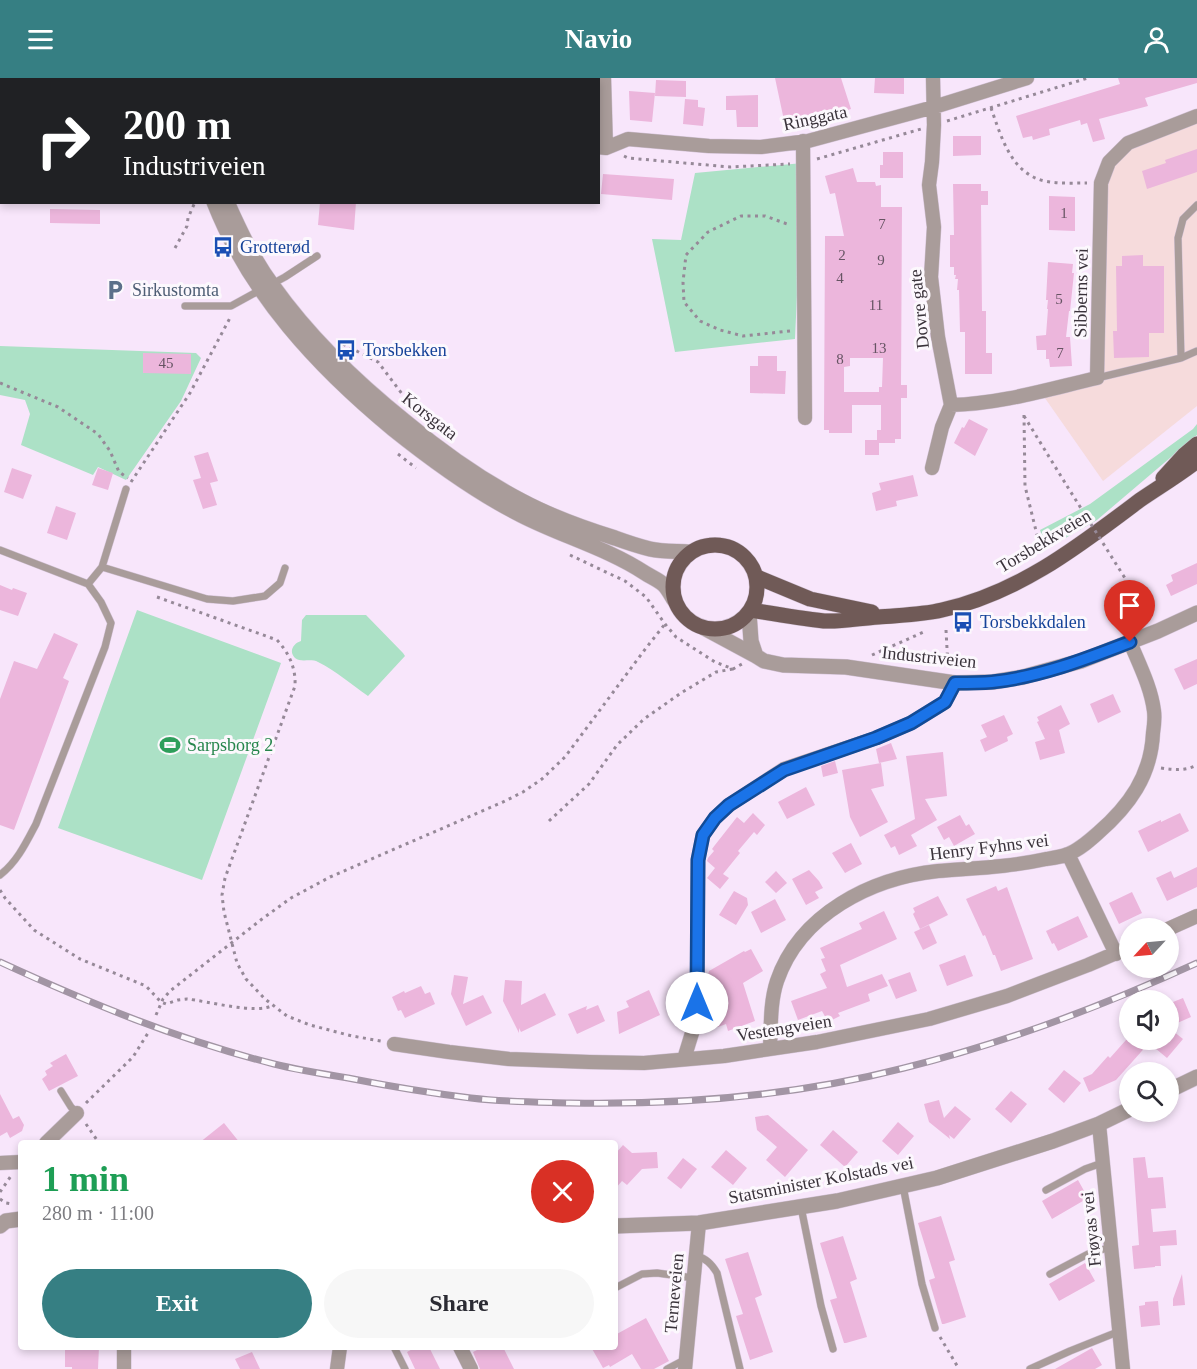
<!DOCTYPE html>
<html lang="en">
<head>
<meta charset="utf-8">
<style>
  body { margin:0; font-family:"Times New Roman",serif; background:#f7f7f7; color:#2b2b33; height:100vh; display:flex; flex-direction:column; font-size:22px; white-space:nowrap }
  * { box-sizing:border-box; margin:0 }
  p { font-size:20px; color:#7c7c81 }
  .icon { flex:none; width:33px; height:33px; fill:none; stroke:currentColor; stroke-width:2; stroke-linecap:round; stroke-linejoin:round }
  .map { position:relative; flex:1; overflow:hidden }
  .details { position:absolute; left:18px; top:1062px; width:600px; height:210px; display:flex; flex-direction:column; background:#fff; border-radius:6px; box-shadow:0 3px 9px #0003 }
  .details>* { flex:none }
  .guide { position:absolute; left:0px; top:0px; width:600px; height:126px; box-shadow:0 3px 9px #0003; background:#202124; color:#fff; overflow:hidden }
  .needle { width:39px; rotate:244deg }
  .fabs { position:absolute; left:1119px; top:840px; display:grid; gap:12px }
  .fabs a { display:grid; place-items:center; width:60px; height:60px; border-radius:50%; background:#fff; box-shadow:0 3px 9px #0003; font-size:30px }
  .pin { position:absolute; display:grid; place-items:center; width:51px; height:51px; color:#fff; margin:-62px -26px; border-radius:50% 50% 50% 0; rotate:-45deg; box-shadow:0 0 6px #0007 }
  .pin .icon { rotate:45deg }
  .me { position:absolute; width:66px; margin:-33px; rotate:0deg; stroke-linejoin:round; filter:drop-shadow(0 0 4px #0008) }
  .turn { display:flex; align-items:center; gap:21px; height:126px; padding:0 24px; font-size:27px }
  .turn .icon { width:78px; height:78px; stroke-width:2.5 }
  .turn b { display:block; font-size:42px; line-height:51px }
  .round { display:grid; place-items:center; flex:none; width:63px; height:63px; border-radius:32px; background:#f7f7f7 }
  .summary { display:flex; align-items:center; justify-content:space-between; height:102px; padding:0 24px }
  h1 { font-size:36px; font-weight:700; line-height:45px; color:#1e9e55 }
  .button { display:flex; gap:12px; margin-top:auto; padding:12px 24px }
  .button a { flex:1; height:69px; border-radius:36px; background:#367f83; color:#fff; font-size:24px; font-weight:700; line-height:69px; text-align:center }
  .button a+a { background:#f7f7f7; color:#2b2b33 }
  header { display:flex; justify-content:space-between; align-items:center; height:78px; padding:0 24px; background:#367f83; color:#fff; font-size:27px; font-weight:700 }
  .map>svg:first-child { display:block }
</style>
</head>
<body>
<header><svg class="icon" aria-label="menu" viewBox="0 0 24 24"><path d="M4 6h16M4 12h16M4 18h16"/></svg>Navio<svg class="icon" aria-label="person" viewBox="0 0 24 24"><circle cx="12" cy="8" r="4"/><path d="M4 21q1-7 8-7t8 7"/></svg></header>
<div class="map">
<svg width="1197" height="1291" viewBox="0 0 1197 1291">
  <rect width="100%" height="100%" fill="#f8e6fb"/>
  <path fill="#f6dbdc" d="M1197 44V328L1103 403 1040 313 1097 300 1101 105 1128 65Z"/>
  <path fill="#ace1c6" d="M803 85 795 261 675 274 652 161 681 162 695 95Z
    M0 268 196 275 201 280 181 323 126 402 98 389 93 397 21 367 30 336 25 322 0 317Z
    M1197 346V357L1097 442 1062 462 1049 466H1045L1040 452 1090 426 1193 351Z
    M137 532 281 585 202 802 58 750Z
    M306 537H366L403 575 405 578 368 618C352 607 336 593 318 584 311 580 301 585 295 580 288 573 294 565 301 563L302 542Z"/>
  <path fill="#ecb6dc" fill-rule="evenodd" d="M775 0H841L851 31 821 40 785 47Z
    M875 0H904V16L874 15Z
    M1118 0H1197V5L1145 20 1148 28 1099 41 1105 61 1093 64 1087 45 1081 47 1080 42 1049 51 1050 57 1033 62 1032 58 1023 60 1016 38 1120 6Z
    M656 2 686 3V19L655 18Z
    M629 13 655 15 652 44 630 42Z
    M758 17V49H737L736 32H726V18Z
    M685 21 698 22V29L705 30 703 48 683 46Z
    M953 58H981V77L953 78Z
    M1197 71V94L1147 111 1142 93 1166 85 1165 82Z
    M883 74H903V100H880V87H883Z
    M853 90 857 104H875L876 108 881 107V129H902L901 307H907V320H901V361H895V365H879V377H865V362H877V352H881V327H852V355H829V352H824V347L825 158H844L835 115 830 116 825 98ZM850 280H883L882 309H879V314H844V289L850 288Z
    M603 96 674 101 672 122 601 116Z
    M953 106H981V113H988V127H981L982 233H986V275H992V296H965V254H960L959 212H957L958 201H955L956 197H954V189H950V157H954Z
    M1049 118 1075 119V153L1049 152Z
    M320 124H356L354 152 318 147Z
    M50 131 100 132V146L50 145Z
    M1143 177V188H1164V255H1149V279L1114 280 1113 253H1117L1116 188H1122V178Z
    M1048 184 1073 186 1072 195H1074L1070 233H1069L1066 259H1070L1072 288 1050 289 1049 281H1046V272H1037L1036 258 1046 257 1048 231H1047L1048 222H1046Z
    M143 275 191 276V296L143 295Z
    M758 278H777V293H786L785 316 750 315V288H758Z
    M969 341 988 351 975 378 954 365 962 349 964 350Z
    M208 374 218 403 210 405 217 427 203 431 193 402 201 400 194 378Z
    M12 390 32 397 23 421 4 414Z
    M98 390 113 395 108 412 92 407Z
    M913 397 918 418 896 423 897 428 876 433 872 415 881 412 879 405Z
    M56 428 76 435 67 462 47 455Z
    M1197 485V506L1171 518 1166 507 1173 503 1171 497Z
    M0 507 12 512 13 510 27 515 18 538 0 532Z
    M54 555 78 566 63 600 69 603 14 752 0 747V621L14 583 37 591Z
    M1197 581V606L1184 612 1174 591Z
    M1113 616 1121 634 1098 645 1090 626Z
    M1061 627 1070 646 1059 652 1065 675 1040 682 1035 664 1045 661 1037 644 1039 643 1037 639Z
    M1004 637 1013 656 1007 659 1008 663 985 674 980 662 987 659 981 647Z
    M891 665 897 681 879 685 876 671Z
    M943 674 947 718 925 721 937 742 911 757 917 768 899 777 895 768 891 770 884 757 915 741 906 678Z
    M835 683 838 695 823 699 821 688Z
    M881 685 884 708 871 711 888 744 860 759 850 739 842 692Z
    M806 709 815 727 787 741 778 724Z
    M753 735 765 747 757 757 754 754 738 773 740 775 723 796 729 800 720 811 707 800 715 790 707 783 708 780 714 773 712 771 715 767 737 739 744 745Z
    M1180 735 1189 753 1148 774 1138 753 1161 742V744Z
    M960 737 966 748 969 746 975 756 954 768 949 759 944 762 937 749Z
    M851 765 862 786 845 795 832 775Z
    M1197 789V809L1167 823 1156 800 1171 793 1174 800Z
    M809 792 819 803 823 810 815 814 819 820 806 827 792 801Z
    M776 793 787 805 776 815 765 804Z
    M996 808 998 813 1007 809 1033 881 1001 893 995 877H993L985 857 983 858 966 821Z
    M734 813 747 820 748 827 736 847 719 837Z
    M1132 814 1142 835 1119 846 1109 825Z
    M938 818 948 837 920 851 913 836 915 834 913 830Z
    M775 821 786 842 761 855 751 834Z
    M884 833 897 861 840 887 847 909 882 896 888 908 868 916 870 923 838 935 840 938 828 944 822 933 798 942 791 923 827 910 820 896 826 893 821 881 825 880 820 870 862 851 859 845Z
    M1078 838 1088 859 1058 873 1054 865 1052 866 1046 853Z
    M929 847 937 865 923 872 914 854Z
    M751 871 763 893 743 905 755 943 728 953 726 946 718 949 704 947 711 905H706L709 893 744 873 745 874Z
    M965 877 973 898 947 908 939 887Z
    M910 894 917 913 896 921 888 902Z
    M454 897 468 899 463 926 483 917 492 935 466 948 451 916Z
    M505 902 522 903 521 927 545 915 556 937 521 954 519 950V955L503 923Z
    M421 908 425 916 430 914 435 926 405 940 401 932 398 933 392 919 404 913 405 915Z
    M649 912 660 937 619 956 617 934 629 929 626 923Z
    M1183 920 1191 939 1175 946 1168 931V926Z
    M598 927 605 943 577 956 568 936 587 928 586 932Z
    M1168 949 1183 961 1167 980 1149 965 1116 1002 1089 1014 1083 1000 1092 996 1108 978 1110 980 1126 962H1168Z
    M66 976 78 998 49 1013 42 1001 47 997 45 993 53 988 50 985Z
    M1064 992 1081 1005 1064 1025 1048 1011Z
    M1011 1013 1027 1026 1011 1045 995 1031Z
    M0 1016 13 1041 19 1038 24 1047 22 1053 10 1060 7 1054 0 1058Z
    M939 1022 944 1040 955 1028 971 1041 954 1061 949 1057 950 1061 929 1044 924 1026Z
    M768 1037 808 1072 785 1099 766 1082 777 1069 757 1052 755 1039Z
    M898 1044 914 1058 898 1077 882 1063Z
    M224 1045 240 1065H199Z
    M833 1052 858 1074 845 1089 820 1067Z
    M623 1067 632 1075 657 1074 658 1090 642 1091 627 1107 622 1103 615 1111V1076Z
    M726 1072 747 1090 733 1107 711 1089Z
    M1145 1079 1148 1100 1163 1099 1166 1130 1151 1131 1153 1154 1176 1152 1177 1167 1160 1168 1161 1188H1155V1189L1134 1191 1132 1168 1139 1167 1133 1080Z
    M683 1080 697 1091 681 1111 667 1100Z
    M1078 1102 1088 1120 1052 1141 1042 1123Z
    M941 1138 955 1182 949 1184 966 1239 944 1246H942L929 1202 935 1200 918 1145Z
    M843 1158 857 1201 850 1204 867 1259 846 1265H844L830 1222 837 1220 820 1165Z
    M748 1174 762 1217 755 1220 773 1274 750 1282 736 1238 743 1236 725 1181Z
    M1085 1185 1095 1203 1059 1223 1049 1206Z
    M1182 1196 1185 1227 1173 1228V1221Z
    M1158 1223 1160 1247 1141 1249 1139 1228 1145 1227V1224Z
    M646 1240 669 1283 654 1291H641L632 1276 610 1289 609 1287 603 1290 591 1269H615V1257Z
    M65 1269H99L98 1291H72V1289H65Z
    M416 1269H429L440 1291H415L407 1274Z
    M483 1269H503L514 1291H480L473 1274Z
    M1092 1270 1102 1287 1095 1291H1055Z
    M252 1274 260 1291H240L235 1281Z"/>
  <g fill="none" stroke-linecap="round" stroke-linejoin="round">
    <g stroke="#d2c2d5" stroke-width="8">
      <path id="service" d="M272 206 285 199 317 178
        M185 228H231L262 211
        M1181 280 1178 160 1183 141 1197 127
        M1097 300 1181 280 1197 273
        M126 411 102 489 207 521 233 523 265 518 280 505 285 490
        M0 472 88 506 102 489
        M0 797C17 784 26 765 36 746L105 569 111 545 101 524 88 506
        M61 1013 71 1029 77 1035
        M903 1108 922 1206 935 1250
        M1046 1112 1085 1091 1102 1085
        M801 1129 821 1228 833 1271
        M696 1177C706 1181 711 1185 717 1195L740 1291
        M1050 1196 1088 1176 1111 1169
        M615 1210 642 1196 657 1195 694 1200
        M394 1269 405 1291
        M667 1291 686 1281
        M1030 1291 1070 1273 1120 1253"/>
    </g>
    <g stroke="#d2c2d5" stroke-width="15">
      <path id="minor" d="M604 0 606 70
        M468 2V0
        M0 29H2
        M803 63 805 340
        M598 69 606 70 628 61 709 68 761 69 808 63 934 29 1027 0
        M951 327C1000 326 1049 311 1097 300L1101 105 1109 84 1128 65 1197 38
        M932 390 942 349 951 327 938 259 931 199 934 149 929 107 932 84 934 47 933 0
        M1068 776 1116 876
        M1168 851 1197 838
        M394 966 449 974 509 981 589 984 644 985 724 978 817 964 929 941 1007 918 1088 887 1130 869
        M770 970C771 948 770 924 777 903 800 836 871 800 938 793 974 790 1010 789 1046 781 1053 780 1061 779 1068 776 1079 772 1089 763 1098 755 1129 728 1151 698 1153 655 1154 648 1155 640 1154 633 1151 609 1139 586 1130 564
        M684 981 692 955 697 925 698 782 703 757 715 740 729 727 784 691 876 660 911 645 945 624 955 605
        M1099 1046 1123 1291
        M46 1065 77 1035
        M0 1085 21 1084
        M460 1269 471 1291
        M124 1291V1269
        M337 1291 340 1269
        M685 1291 699 1145"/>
    </g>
    <g stroke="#d2c2d5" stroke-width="16">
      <path id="tertiary" d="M171 0V2
        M186 0V2
        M214 124C250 216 318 289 393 351 433 383 475 414 521 437 562 458 607 470 645 495 651 499 659 502 664 507 668 511 671 517 674 522
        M227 124C240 153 254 183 273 208 310 260 356 304 406 344 442 374 480 401 522 423 552 439 583 450 615 460 626 464 638 468 650 471 663 474 677 473 690 474
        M749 535 751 563 756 578
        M704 550 756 578 764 583 783 587 846 589 955 605 993 604 1023 599 1081 583 1158 553 1197 535
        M1168 1013 1197 999
        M0 1148 6 1143 21 1141
        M615 1148 699 1145 837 1123 937 1100 1053 1063 1099 1046 1130 1031"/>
    </g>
    <g stroke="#d2c2d5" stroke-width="16">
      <path id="primary" d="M1163 400 1184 377 1197 366
        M673 509a42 42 0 1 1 84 0a42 42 0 1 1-84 0Z
        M757 499 810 521 872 534
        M751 532C775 536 799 540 824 543 841 544 861 540 878 539 900 537 921 537 942 532 1019 515 1079 468 1140 422 1159 409 1179 397 1197 383"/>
    </g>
    <path stroke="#968998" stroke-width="3" stroke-dasharray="3 4.5" stroke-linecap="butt" d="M991 30C1001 58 1011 96 1045 103 1059 106 1074 105 1087 105
      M947 43 1088 0
      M624 78 628 80 730 89 790 86
      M817 81 921 51
      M175 170 187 148 188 140 195 124
      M790 253 743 258 720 252 700 243 684 224 683 204 686 177 708 154 741 138H765L790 147
      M343 266 378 284 412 329
      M0 305 58 329 98 356 110 373 119 394 128 400
      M1024 337 1025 408 1038 461 1043 470
      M1024 338 1067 408
      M398 376 416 390
      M131 404 190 315 231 238
      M570 477 625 503 646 519 665 546 676 559 715 584 733 591 742 586
      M1123 497 1150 541
      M157 519 277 562C289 575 296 590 295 608L225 800 222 817 224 834 237 885 246 901 265 921 287 938 310 947 352 958 381 963
      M946 552 948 589
      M872 577 926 553
      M1161 690C1174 692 1185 693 1197 687
      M549 743 589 706 617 667 644 641 681 615 716 594 733 591
      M0 812 5 820 34 852 80 881 146 908 161 924 166 926 178 922 187 921C207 923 258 937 273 927
      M156 937 163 921 170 913 262 841 291 820 330 799 503 724 523 714 542 701 565 679 646 570 665 546
      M86 1025 133 979 148 955
      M1144 1038 1153 1034
      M86 1046 99 1065
      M0 1114 11 1098
      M0 1121 6 1125 12 1126
      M940 1259 959 1291"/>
    <use href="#service" stroke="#a99c9a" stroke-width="7"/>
    <use href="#minor" stroke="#a99c9a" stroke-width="14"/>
    <use href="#tertiary" stroke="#a99c9a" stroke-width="15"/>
    <use href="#primary" stroke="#705a57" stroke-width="15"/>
    <g stroke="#a295a4" stroke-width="7">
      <path id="rail" d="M0 884C89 925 179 962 274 986 298 992 323 996 348 1000 388 1008 430 1015 471 1020 504 1024 537 1024 570 1025 682 1027 795 1018 904 990 1005 965 1103 928 1197 885"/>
    </g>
    <use href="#rail" stroke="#fcf8fd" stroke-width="4.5" stroke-dasharray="14" stroke-linecap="butt"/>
    <path stroke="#968998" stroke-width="3" stroke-dasharray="3 4.5" stroke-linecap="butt" d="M1067 408 1123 497"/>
  </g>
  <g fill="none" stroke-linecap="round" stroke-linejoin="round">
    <g stroke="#114b97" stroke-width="15">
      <path id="route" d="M697 925 698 782 703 757 715 740 729 727 784 692 876 660 911 645 945 624 955 605C968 605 980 605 992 604 1040 599 1086 581 1130 564"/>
    </g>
    <use href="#route" stroke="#1a73e8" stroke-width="10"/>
  </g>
  <defs>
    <g id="bus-bare" transform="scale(1.62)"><path d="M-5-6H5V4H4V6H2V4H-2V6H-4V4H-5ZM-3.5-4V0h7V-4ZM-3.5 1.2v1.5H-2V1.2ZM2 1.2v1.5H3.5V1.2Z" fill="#1a4fb4" stroke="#fcf8fd" stroke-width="2.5" paint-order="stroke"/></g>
    <g id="parking-bare" transform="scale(1.62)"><path d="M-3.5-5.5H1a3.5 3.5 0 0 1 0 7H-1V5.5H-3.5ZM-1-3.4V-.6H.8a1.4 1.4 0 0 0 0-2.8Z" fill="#5c6f8a" stroke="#fcf8fd" stroke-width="2.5" paint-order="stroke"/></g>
    <g id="stadium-bare" transform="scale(1.62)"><path d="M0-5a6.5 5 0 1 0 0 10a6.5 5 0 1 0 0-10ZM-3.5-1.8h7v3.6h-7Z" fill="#2e9e5b" stroke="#fcf8fd" stroke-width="2.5" paint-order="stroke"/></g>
  </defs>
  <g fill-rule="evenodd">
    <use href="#bus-bare" x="223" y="169"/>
    <use href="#parking-bare" x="115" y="212"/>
    <use href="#bus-bare" x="346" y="272"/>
    <use href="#bus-bare" x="963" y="544"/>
    <use href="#stadium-bare" x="170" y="667"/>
  </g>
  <g text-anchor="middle" stroke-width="6" stroke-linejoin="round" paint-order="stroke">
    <g font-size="15" fill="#665463">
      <text x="1064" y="140">1</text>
      <text x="882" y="151">7</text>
      <text x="842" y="182">2</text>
      <text x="881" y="187">9</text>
      <text x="840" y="205">4</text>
      <text x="1059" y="226">5</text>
      <text x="876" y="232">11</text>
      <text x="879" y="275">13</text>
      <text x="1060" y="280">7</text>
      <text x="840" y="286">8</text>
      <text x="166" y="290">45</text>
    </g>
    <g font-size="18" fill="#3a333b" stroke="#fcf8fd">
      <text transform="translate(815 40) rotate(-12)" y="6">Ringgata</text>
      <text transform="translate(1081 215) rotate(-89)" y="6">Sibberns vei</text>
      <text transform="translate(919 231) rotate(-96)" y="6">Dovre gate</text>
      <text transform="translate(430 338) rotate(38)" y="6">Korsgata</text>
      <text transform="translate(1044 463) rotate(-31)" y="6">Torsbekkveien</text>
      <text transform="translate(929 579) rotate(6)" y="6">Industriveien</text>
      <text transform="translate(989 769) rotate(-7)" y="6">Henry Fyhns vei</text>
      <text transform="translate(784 950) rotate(-9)" y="6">Vestengveien</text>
      <text transform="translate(821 1102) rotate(-11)" y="6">Statsminister Kolstads vei</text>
      <text transform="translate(1091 1151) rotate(-96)" y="6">Frøyas vei</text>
      <text transform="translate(674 1215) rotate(-85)" y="6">Terneveien</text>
    </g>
    <g font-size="18" fill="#164399" stroke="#fcf8fd" text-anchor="start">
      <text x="240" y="175">Grotterød</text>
      <text x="363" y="278">Torsbekken</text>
      <text x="980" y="550">Torsbekkdalen</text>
    </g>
    <g font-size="18" fill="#4e5e75" stroke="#fcf8fd" text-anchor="start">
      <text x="132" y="218">Sirkustomta</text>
    </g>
    <g font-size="18" fill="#27864d" stroke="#fcf8fd" text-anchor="start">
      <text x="187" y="673">Sarpsborg 2</text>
    </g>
  </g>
</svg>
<div class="fabs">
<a><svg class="needle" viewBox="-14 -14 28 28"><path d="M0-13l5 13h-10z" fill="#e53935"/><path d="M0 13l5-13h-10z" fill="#7c7c81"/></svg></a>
<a><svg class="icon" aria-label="sound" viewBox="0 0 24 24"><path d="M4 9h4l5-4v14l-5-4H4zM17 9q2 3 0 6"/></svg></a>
<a><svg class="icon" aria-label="search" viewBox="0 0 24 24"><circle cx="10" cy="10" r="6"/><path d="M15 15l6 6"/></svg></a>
</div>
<div class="pin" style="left:1130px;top:564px;background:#d93025"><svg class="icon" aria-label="arrive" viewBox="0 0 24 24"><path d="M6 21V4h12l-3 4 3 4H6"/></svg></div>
<svg class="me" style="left:697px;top:925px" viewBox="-20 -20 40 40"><circle r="19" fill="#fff"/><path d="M0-13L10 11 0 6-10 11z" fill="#1a73e8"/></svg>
<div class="guide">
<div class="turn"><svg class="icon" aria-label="right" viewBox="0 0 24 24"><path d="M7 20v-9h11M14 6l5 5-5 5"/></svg><div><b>200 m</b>Industriveien</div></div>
</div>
<section class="details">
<div class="summary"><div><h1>1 min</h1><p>280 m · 11:00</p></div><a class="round" style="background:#d93025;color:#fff"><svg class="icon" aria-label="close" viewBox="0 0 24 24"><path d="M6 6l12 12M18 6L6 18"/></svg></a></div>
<div class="button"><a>Exit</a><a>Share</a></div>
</section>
</div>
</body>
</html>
